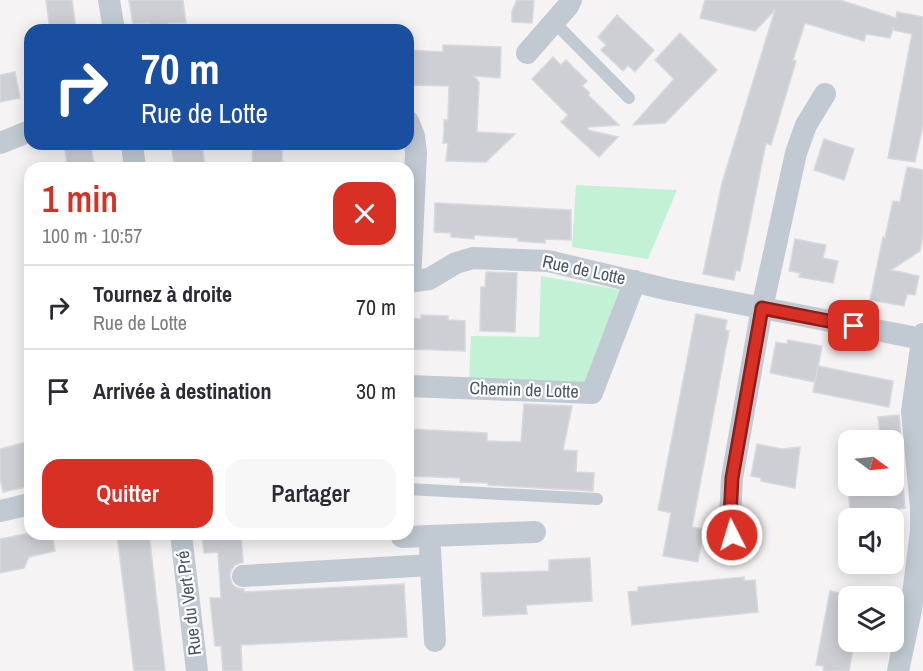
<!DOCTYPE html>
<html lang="fr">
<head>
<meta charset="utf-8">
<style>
  body { margin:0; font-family:"Archivo Narrow",sans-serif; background:#f7f7f7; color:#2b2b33; height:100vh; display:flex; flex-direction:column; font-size:22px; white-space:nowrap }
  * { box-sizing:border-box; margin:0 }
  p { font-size:20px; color:#7c7c81 }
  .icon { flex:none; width:33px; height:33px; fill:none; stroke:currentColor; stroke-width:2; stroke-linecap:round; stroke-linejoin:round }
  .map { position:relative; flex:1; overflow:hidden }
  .details { position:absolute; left:24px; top:162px; width:390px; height:378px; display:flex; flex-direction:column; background:#fff; border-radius:18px; box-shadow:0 3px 15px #0003 }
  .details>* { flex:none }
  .banner { position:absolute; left:24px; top:24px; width:390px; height:126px; border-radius:18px; box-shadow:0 3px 15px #0003; background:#1a4fa0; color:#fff; overflow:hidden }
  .needle { width:39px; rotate:105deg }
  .controls { position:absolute; left:838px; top:430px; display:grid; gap:12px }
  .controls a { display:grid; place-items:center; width:66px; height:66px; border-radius:12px; background:#fff; box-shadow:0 3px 15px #0003; font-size:30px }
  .pin { position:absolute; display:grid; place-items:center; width:51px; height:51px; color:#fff; margin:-26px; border-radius:12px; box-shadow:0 3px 9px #0006 }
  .me { position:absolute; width:66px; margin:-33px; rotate:355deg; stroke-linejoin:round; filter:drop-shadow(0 0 4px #0008) }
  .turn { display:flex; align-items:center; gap:21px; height:126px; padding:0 18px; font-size:27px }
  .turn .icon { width:78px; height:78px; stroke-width:2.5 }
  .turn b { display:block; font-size:42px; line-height:51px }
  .round { display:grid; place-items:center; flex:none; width:63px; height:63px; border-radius:18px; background:#f7f7f7 }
  .overview { display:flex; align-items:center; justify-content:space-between; height:102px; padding:0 18px }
  h1 { font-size:36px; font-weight:600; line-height:45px; color:#d93025 }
  .action { display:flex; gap:12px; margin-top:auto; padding:12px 18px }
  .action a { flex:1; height:69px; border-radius:18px; background:#d93025; color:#fff; font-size:24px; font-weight:600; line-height:69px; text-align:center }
  .action a+a { background:#f7f7f7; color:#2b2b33 }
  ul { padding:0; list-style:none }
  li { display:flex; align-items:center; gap:18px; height:84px; padding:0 18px; border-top:2px solid #e1e1e2 }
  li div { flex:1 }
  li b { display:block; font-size:22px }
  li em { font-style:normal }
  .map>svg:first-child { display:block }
</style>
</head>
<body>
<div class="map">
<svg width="923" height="671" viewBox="0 0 923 671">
  <rect width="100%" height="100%" fill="#f5f3f3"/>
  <path fill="#c3f1d5" d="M576 185 677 190 648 259 572 247Z
    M541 276 622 290 586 384 469 382 471 336 539 337Z"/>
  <path fill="#cdcfd5" stroke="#d7d9de" stroke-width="1.5" d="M46 0H72L76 30H50Z
    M129 0H183L186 23H168L169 30H150L149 23 133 24Z
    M517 0H534L532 23 512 22V11Z
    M705 0H840L896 18 897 12 923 17V125L915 162 888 158 912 34 893 30 894 26 890 38 866 34 864 41 805 23 793 60 796 61 771 145 766 143 740 271 736 270 734 280 703 274 722 183 775 10 755 31 700 18Z
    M617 15 654 50 635 72 628 65 623 71 601 50 606 45 598 37Z
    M680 33 717 70 665 123 633 125 674 79 655 60Z
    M443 45 501 47 500 78 474 76 479 82 477 132 515 134 486 162 446 161 448 143H443L444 131V120H448L449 86 408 85V50L443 52Z
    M553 57 561 65 566 60 587 81 582 86 590 93 588 95 619 125 588 127V130L618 137 599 157 561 122 568 115 532 79Z
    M15 72 20 98 0 102V75Z
    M824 139 854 149 844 180 814 170Z
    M64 144H90L95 168H68Z
    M171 144H202L205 168H175Z
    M253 144H282V168H252Z
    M907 167 923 170V235L920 251 891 270 919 276 915 295 907 294 904 306 870 300 883 237 885 238 893 201 900 202Z
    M435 203 571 210V240L545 239V243L530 242 518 241V238L474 235V239L451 237V233L434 232Z
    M795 239 826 245 823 258 838 261 833 283 799 277 800 273 789 271Z
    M486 272 517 273 515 332 480 331 481 287H485Z
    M696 314 727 320 725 330 729 331 692 527 704 529 698 562 663 556 671 513 658 510Z
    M421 315 448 316V320L465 321V351L408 349V318L421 319Z
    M788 340 822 346 815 382 770 373 776 342 787 344Z
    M818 366 893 381 889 407 813 392Z
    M524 404 572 406 563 450 577 451 576 472 594 473 593 491 488 485V483L460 482V478L408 476V429L487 433V441L521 442Z
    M899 415 901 436H898V441H881L878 417Z
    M30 441V486L3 492 0 478V449Z
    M757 444 782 449 800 447 795 488 761 481V478L751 476Z
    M848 486H903L905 508 878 511 879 519H851Z
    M25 534H52L55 551 29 557 24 568 0 573V539Z
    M117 534H149L165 671H134Z
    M202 534H236V536L241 537 243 562 235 565 231 570 230 576 232 584 237 588 244 589V592L404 584 407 637 241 645 242 671H223L221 646H215L210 598H221L218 552 204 553Z
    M590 558 592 601 526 605 527 614 483 616 481 573 549 571V560Z
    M744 577V581L755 580 758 612 632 625 628 592 638 591V587Z
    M830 591 849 595V642H854L849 671H823L824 666 816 665Z"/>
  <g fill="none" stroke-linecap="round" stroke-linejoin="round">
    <path stroke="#c1cad2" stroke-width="12" d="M554 22 629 98
      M408 489 597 499"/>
    <path stroke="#c1cad2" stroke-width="22" d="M109 0 114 30
      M527 53 568 6 571 0
      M408 121 414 136 416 153 410 282
      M0 143 30 131
      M132 144 135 168
      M408 282 429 279 456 263 473 258 548 261 670 290 922 339
      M408 386 592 393 635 281
      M0 511 30 504
      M181 534 197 671
      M732 535 730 518 732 478 762 308 796 153 806 125 825 94
      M402 537 535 532
      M430 550 435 641
      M243 576 431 565
      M898 671 911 610 921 531V508L912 411 923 334"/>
  </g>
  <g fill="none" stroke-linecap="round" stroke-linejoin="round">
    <g stroke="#8d1f18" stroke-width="15">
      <path id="route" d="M732 535 730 518 732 478 762 308 854 326"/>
    </g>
    <use href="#route" stroke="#d93025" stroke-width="10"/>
  </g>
  <g text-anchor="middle" stroke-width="4.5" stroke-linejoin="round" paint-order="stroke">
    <g font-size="18" fill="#4a5661" stroke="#fff">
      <text transform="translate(584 270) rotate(12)" y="6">Rue de Lotte</text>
      <text transform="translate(524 390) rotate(2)" y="6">Chemin de Lotte</text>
      <text transform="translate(189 603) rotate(-97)" y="6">Rue du Vert Pré</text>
    </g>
  </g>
</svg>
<div class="controls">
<a><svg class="needle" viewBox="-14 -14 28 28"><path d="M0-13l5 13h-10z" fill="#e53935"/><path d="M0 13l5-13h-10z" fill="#7c7c81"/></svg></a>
<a><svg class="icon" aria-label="sound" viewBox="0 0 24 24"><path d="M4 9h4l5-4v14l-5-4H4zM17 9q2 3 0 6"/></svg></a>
<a><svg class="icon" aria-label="layers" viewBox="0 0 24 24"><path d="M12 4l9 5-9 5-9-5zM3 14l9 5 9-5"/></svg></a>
</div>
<div class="pin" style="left:854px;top:326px;background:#d93025"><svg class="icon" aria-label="arrive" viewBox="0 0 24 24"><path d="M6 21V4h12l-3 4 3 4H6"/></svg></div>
<svg class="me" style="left:732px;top:535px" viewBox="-20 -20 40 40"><circle r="17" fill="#d93025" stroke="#fff" stroke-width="3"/><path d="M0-11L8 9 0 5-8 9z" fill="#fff"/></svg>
<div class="banner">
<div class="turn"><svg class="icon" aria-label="right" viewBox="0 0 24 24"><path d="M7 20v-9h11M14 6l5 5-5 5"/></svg><div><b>70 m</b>Rue de Lotte</div></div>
</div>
<section class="details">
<div class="overview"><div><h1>1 min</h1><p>100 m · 10:57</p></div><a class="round" style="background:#d93025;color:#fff"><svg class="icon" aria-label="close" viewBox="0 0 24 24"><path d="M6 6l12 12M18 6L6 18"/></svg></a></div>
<ul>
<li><svg class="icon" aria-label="right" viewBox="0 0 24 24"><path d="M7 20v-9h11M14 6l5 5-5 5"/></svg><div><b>Tournez à droite</b><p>Rue de Lotte</p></div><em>70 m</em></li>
<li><svg class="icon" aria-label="arrive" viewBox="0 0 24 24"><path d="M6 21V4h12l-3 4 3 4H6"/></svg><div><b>Arrivée à destination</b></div><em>30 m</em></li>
</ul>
<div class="action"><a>Quitter</a><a>Partager</a></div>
</section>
</div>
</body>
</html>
